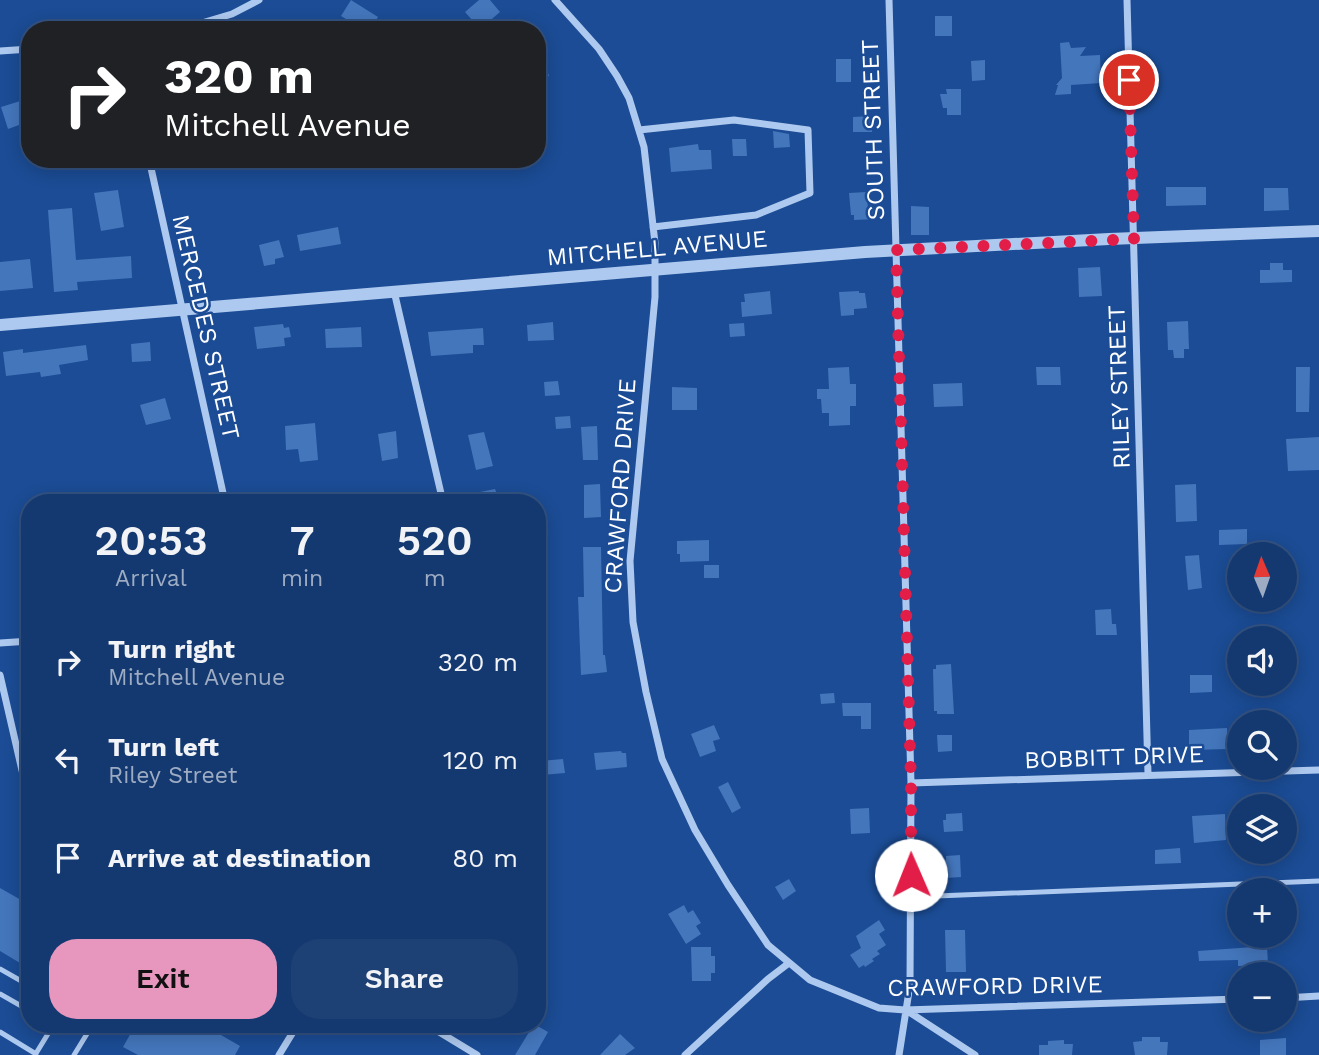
<!DOCTYPE html>
<html lang="en">
<head>
<meta charset="utf-8">
<style>
  body { margin:0; font-family:"Work Sans",sans-serif; background:#1d4075; color:#f1f3f6; height:100vh; display:flex; flex-direction:column; font-size:26px; white-space:nowrap }
  * { box-sizing:border-box; margin:0 }
  p { font-size:23px; color:#9dacc3 }
  .icon { flex:none; width:38px; height:38px; fill:none; stroke:currentColor; stroke-width:2; stroke-linecap:round; stroke-linejoin:round }
  .map { position:relative; flex:1; overflow:hidden }
  .panel { position:absolute; left:21px; top:494px; width:525px; height:539px; display:flex; flex-direction:column; background:#143970; border-radius:28px; box-shadow:0 4px 18px #0003,0 0 0 2px #335383 }
  .panel>* { flex:none }
  .top-card { position:absolute; left:21px; top:21px; width:525px; height:147px; border-radius:28px; box-shadow:0 4px 18px #0003,0 0 0 2px #335383; background:#202124; color:#fff; overflow:hidden }
  .needle { width:46px; rotate:358deg }
  .fabs { position:absolute; left:1227px; top:542px; display:grid; gap:14px }
  .fabs a { display:grid; place-items:center; width:70px; height:70px; border-radius:50%; background:#143970; box-shadow:0 4px 18px #0003,0 0 0 2px #335383; font-size:35px }
  .pin { position:absolute; display:grid; place-items:center; width:60px; height:60px; color:#fff; margin:-30px; border:4px solid #fff; border-radius:50%; box-shadow:0 2px 7px #0007 }
  .me { position:absolute; width:77px; margin:-38px; rotate:359deg; stroke-linejoin:round; filter:drop-shadow(0 0 5px #0008) }
  .turn { display:flex; align-items:center; gap:24px; height:147px; padding:0 28px; font-size:32px }
  .turn .icon { width:91px; height:91px; stroke-width:2.5 }
  .turn b { display:block; font-size:49px; line-height:60px }
  .eta { display:flex; justify-content:space-evenly; align-items:center; height:119px; text-align:center }
  .eta b { font-size:42px; font-weight:600; line-height:49px }
  .button { display:flex; gap:14px; margin-top:auto; padding:14px 28px }
  .button a { flex:1; height:80px; border-radius:28px; background:#e797bd; color:#111; font-size:28px; font-weight:600; line-height:80px; text-align:center }
  .button a+a { background:#1d4075; color:#f1f3f6 }
  ul { padding:0; list-style:none }
  li { display:flex; align-items:center; gap:21px; height:98px; padding:0 28px }
  li div { flex:1 }
  li b { display:block; font-size:26px }
  li em { font-style:normal }
  .map>svg:first-child { display:block }
</style>
</head>
<body>
<div class="map">
<svg width="1319" height="1055" viewBox="0 0 1319 1055">
  <rect width="100%" height="100%" fill="#1b4c95"/>
  <path fill="#4476bc" d="M351 0 378 17 370 30H364L341 16Z
    M479 0H490L500 12 480 29 465 12Z
    M935 16H952V36H935Z
    M1069 42 1071 48 1086 47 1080 56 1100 55 1101 83 1071 85V94L1055 95 1058 85H1056L1062 78 1060 43Z
    M537 47H539L549 76 537 80Z
    M836 59H851V82H836Z
    M985 60V80L972 81 971 61Z
    M946 89H961V115H947V108H943L940 94H947Z
    M30 98V121L8 129 1 107Z
    M871 116 872 132H853V117Z
    M773 131 789 134 790 147 774 148Z
    M732 139H746L747 156H733Z
    M698 144 699 150H711L712 169 671 172 669 148Z
    M1166 187H1206V205L1166 206Z
    M1264 188H1288L1289 210 1264 211Z
    M118 190 124 227 101 231 94 193Z
    M866 192 868 207H876L877 219 854 220V215H851L849 193Z
    M911 206 929 207V235H911Z
    M72 208 76 260 131 256 132 278 77 282 78 290 54 292 48 210Z
    M338 227 341 244 300 251 297 235Z
    M279 240 284 257 275 259V264L264 266 259 245Z
    M30 259 33 288 0 291V262Z
    M1270 263H1283V270H1292V282L1260 283V270H1270Z
    M1100 267 1102 296 1079 297 1078 268Z
    M770 291 772 314 742 317 741 302H745L744 294Z
    M859 291V293H865L867 308 854 309V315L841 316 839 292Z
    M1188 321 1189 349H1184V358H1174L1173 350H1168L1167 322Z
    M553 322 554 340 528 341 527 325Z
    M744 323 745 336 730 337 729 324Z
    M283 324 284 328 289 327 291 337 284 338 285 346 257 349 254 327Z
    M361 327 362 347 326 348 325 329Z
    M483 328 484 345H473V353L431 356 428 332Z
    M150 342 151 361 132 362 131 344Z
    M86 345 88 360 59 365 61 374 41 377 40 372 6 376 3 352 23 349V353Z
    M849 367 850 384H856V406H850V425L829 426V413H822L821 399H817V389H829L828 368Z
    M1036 367H1060L1061 385H1037Z
    M1296 367H1310L1309 412H1296Z
    M558 381 560 395 545 396 544 382Z
    M962 383 963 406 934 407 933 384Z
    M672 387 697 388V410H672Z
    M165 398 171 419 146 425 140 405Z
    M570 416 571 428 556 429 555 417Z
    M315 423 318 460 300 462 298 449 286 450 285 426Z
    M597 426 598 460H583L581 427Z
    M396 431 398 458 382 461 378 434Z
    M484 432 493 466 476 470 468 435Z
    M1319 437V470L1288 471 1286 439Z
    M600 484 601 517 584 518V485Z
    M1196 484 1197 521 1176 522 1175 485Z
    M495 489 500 502H482L480 492Z
    M1247 529V544L1219 545V530Z
    M709 540V561L680 562V554H677V541Z
    M583 547H601L603 655H605L607 672 581 675 578 597H584Z
    M1199 555 1202 588 1188 590 1185 556Z
    M704 565H719V578H704Z
    M1111 609 1112 624H1116L1117 635H1096L1095 610Z
    M951 664 954 714H937V711H934L933 669H936V665Z
    M1190 675H1212V692L1190 693Z
    M834 693 835 703 821 704 820 694Z
    M842 703H871V729H861V716H843Z
    M714 725 720 739 713 741 716 751 700 757 691 734Z
    M1227 728 1228 749 1189 750V730Z
    M937 735H952V751L938 752Z
    M621 751 622 753H626L627 767 596 770 594 753Z
    M563 759 565 773 542 775 540 761Z
    M728 782 741 808 732 813 718 787Z
    M869 808 870 833 851 834 850 809Z
    M962 813 963 831 944 832 943 820H946V814Z
    M1225 814 1226 840 1194 843 1192 816Z
    M1180 848 1181 863 1155 864V850Z
    M960 855 961 877 946 878V856Z
    M789 879 796 891 783 900 775 887Z
    M0 888 30 905V969L0 951Z
    M684 905 688 913 693 910 701 923 696 926 701 934 686 944 668 914Z
    M879 920 885 930 879 934 886 945 877 951 880 954 872 959 874 961 865 967 864 965 859 968 850 955 861 948 856 936Z
    M945 930H965L966 972H946Z
    M1267 946 1268 965 1238 966V960L1199 961 1198 951Z
    M691 947H711V956H715V973H711V981H692Z
    M136 1024H202L240 1046 235 1055H138L123 1047Z
    M534 1024 548 1032 535 1055H515Z
    M620 1034 635 1048 625 1055H600Z
    M1142 1037H1160V1042H1168L1167 1055H1135L1133 1042 1142 1041Z
    M1286 1038V1055H1260V1040Z
    M1064 1040V1044H1073L1072 1055H1039V1045H1048V1041Z"/>
  <g fill="none" stroke-linecap="round" stroke-linejoin="round">
    <path stroke="#aec9ef" stroke-width="5" d="M911 897 1319 881
      M0 969 30 986
      M0 994 30 1011
      M0 1032 36 1054
      M35 1055 54 1024
      M74 1055 93 1024"/>
    <path stroke="#aec9ef" stroke-width="7" d="M555 0 599 49 617 76 629 98 644 147 655 243V297L630 561 633 622 646 692 662 759 695 830 728 885 768 945 810 980 879 1008 905 1010 1239 999
      M889 0 911 783 910 985 899 1055
      M1127 0 1148 774
      M178 30 232 14 259 0
      M0 51 30 49
      M639 130 734 120 808 130 810 193 756 215 653 227
      M149 159 225 502
      M394 291 443 502
      M0 643 30 641
      M0 675 27 792 30 793
      M911 783 1319 770
      M1284 998 1319 996
      M906 1010 975 1055
      M426 1024 477 1055
      M279 1055 298 1024
      M685 1055 768 979 789 963"/>
    <path stroke="#aec9ef" stroke-width="12" d="M0 325 865 252 1109 239 1319 231"/>
  </g>
  <g fill="none" stroke-linecap="round" stroke-linejoin="round">
    <path stroke="#e11d48" stroke-width="12" stroke-dasharray="0 21.6" d="M911 875V783L896 250 1134 239 1129 80"/>
  </g>
  <g text-anchor="middle" stroke-width="5" stroke-linejoin="round" paint-order="stroke">
    <g font-size="24" fill="#fff" stroke="#1b4c95">
      <text transform="translate(873 130) rotate(-92)" y="8">SOUTH STREET</text>
      <text transform="translate(657 248) rotate(-5)" y="8">MITCHELL AVENUE</text>
      <text transform="translate(206 327) rotate(77)" y="8">MERCEDES STREET</text>
      <text transform="translate(1119 387) rotate(-92)" y="8">RILEY STREET</text>
      <text transform="translate(620 486) rotate(-86)" y="8">CRAWFORD DRIVE</text>
      <text transform="translate(1114 757) rotate(-2)" y="8">BOBBITT DRIVE</text>
      <text transform="translate(995 986) rotate(-1)" y="8">CRAWFORD DRIVE</text>
    </g>
  </g>
</svg>
<div class="fabs">
<a><svg class="needle" viewBox="-14 -14 28 28"><path d="M0-13l5 13h-10z" fill="#e53935"/><path d="M0 13l5-13h-10z" fill="#9dacc3"/></svg></a>
<a><svg class="icon" aria-label="sound" viewBox="0 0 24 24"><path d="M4 9h4l5-4v14l-5-4H4zM17 9q2 3 0 6"/></svg></a>
<a><svg class="icon" aria-label="search" viewBox="0 0 24 24"><circle cx="10" cy="10" r="6"/><path d="M15 15l6 6"/></svg></a>
<a><svg class="icon" aria-label="layers" viewBox="0 0 24 24"><path d="M12 4l9 5-9 5-9-5zM3 14l9 5 9-5"/></svg></a>
<a>+</a>
<a>−</a>
</div>
<div class="pin" style="left:1129px;top:80px;background:#d93025"><svg class="icon" aria-label="arrive" viewBox="0 0 24 24"><path d="M6 21V4h12l-3 4 3 4H6"/></svg></div>
<svg class="me" style="left:911px;top:875px" viewBox="-20 -20 40 40"><circle r="19" fill="#fff"/><path d="M0-13L10 11 0 6-10 11z" fill="#e11d48"/></svg>
<div class="top-card">
<div class="turn"><svg class="icon" aria-label="right" viewBox="0 0 24 24"><path d="M7 20v-9h11M14 6l5 5-5 5"/></svg><div><b>320 m</b>Mitchell Avenue</div></div>
</div>
<section class="panel">
<div class="eta">
<div><b>20:53</b><p>Arrival</p></div>
<div><b>7</b><p>min</p></div>
<div><b>520</b><p>m</p></div>
</div>
<ul>
<li><svg class="icon" aria-label="right" viewBox="0 0 24 24"><path d="M7 20v-9h11M14 6l5 5-5 5"/></svg><div><b>Turn right</b><p>Mitchell Avenue</p></div><em>320 m</em></li>
<li><svg class="icon" aria-label="left" viewBox="0 0 24 24"><path d="M17 20v-9H6M10 6l-5 5 5 5"/></svg><div><b>Turn left</b><p>Riley Street</p></div><em>120 m</em></li>
<li><svg class="icon" aria-label="arrive" viewBox="0 0 24 24"><path d="M6 21V4h12l-3 4 3 4H6"/></svg><div><b>Arrive at destination</b></div><em>80 m</em></li>
</ul>
<div class="button"><a>Exit</a><a>Share</a></div>
</section>
</div>
</body>
</html>
